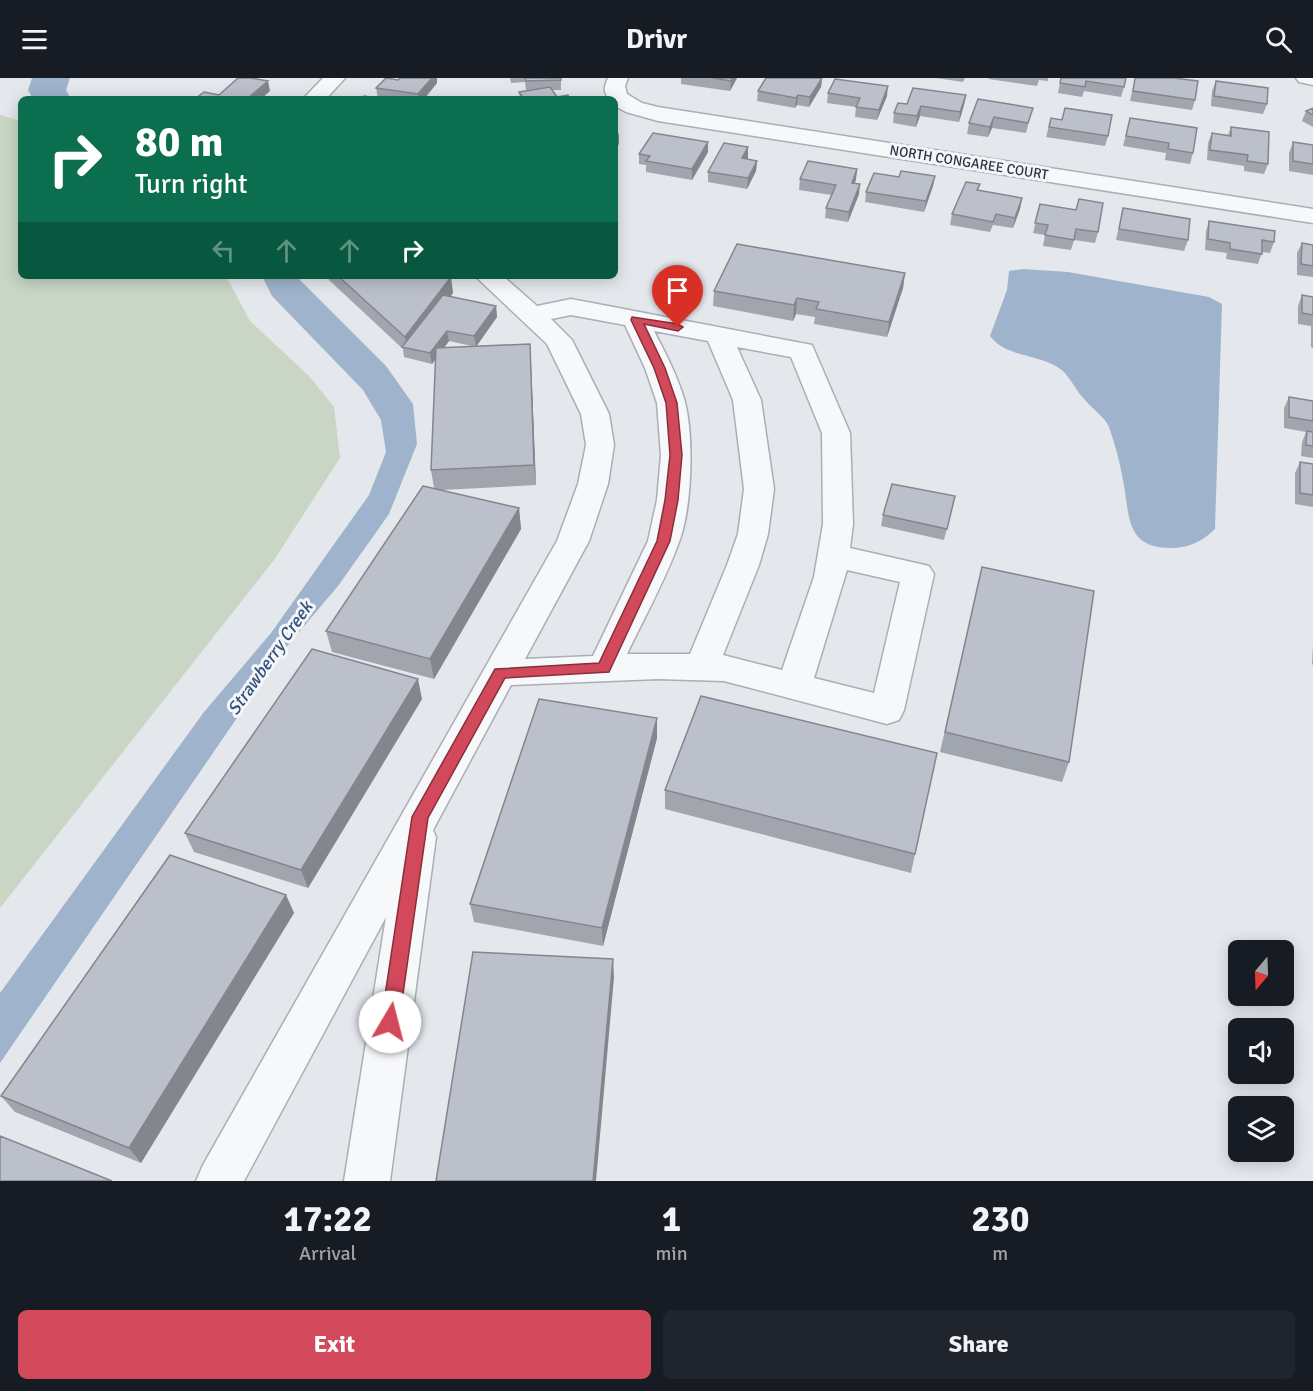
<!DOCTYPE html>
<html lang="en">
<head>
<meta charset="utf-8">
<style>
  body { margin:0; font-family:Signika,sans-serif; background:#20242c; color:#f1f3f6; height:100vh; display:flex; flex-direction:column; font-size:22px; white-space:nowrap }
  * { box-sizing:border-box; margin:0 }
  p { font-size:20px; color:#9ea1a6 }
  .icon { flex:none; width:33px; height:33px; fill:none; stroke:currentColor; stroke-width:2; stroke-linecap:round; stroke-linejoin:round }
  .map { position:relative; height:1103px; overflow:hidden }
  .side { display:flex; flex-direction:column; background:#171b24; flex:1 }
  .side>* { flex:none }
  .hud { position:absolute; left:18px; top:18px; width:600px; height:183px; border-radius:9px; box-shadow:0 3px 15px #0003; background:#0b6e4f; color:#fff; overflow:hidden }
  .needle { width:39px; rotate:199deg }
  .controls { position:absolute; left:1228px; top:862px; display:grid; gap:12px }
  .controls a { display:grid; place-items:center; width:66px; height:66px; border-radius:9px; background:#171b24; box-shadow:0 3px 15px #0003; font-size:30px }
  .pin { position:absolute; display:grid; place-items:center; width:51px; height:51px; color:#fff; margin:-62px -26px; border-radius:50% 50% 50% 0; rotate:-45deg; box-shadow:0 0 6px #0007 }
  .pin .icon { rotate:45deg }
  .me { position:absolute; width:66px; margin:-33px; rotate:8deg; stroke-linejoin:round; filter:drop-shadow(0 0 4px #0008) }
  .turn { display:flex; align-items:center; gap:21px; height:126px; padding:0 18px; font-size:27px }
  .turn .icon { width:78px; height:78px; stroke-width:2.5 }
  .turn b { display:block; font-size:42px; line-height:51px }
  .lanes { display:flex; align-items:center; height:57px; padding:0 18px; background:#0003; justify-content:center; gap:30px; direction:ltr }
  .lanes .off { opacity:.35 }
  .eta { display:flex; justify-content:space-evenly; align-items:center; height:102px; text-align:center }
  .eta b { font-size:36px; font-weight:700; line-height:42px }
  .action { display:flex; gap:12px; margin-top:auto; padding:12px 18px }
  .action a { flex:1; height:69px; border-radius:9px; background:#d1495b; color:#fff; font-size:24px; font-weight:700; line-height:69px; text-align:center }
  .action a+a { background:#20242c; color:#f1f3f6 }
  header { display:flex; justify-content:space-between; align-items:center; height:78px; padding:0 18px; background:#171b24; font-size:27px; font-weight:700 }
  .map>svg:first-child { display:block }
</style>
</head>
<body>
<header><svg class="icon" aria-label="menu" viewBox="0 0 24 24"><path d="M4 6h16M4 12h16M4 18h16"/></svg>Drivr<svg class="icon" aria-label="search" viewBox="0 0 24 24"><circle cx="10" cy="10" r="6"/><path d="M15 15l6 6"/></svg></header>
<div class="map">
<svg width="1313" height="1103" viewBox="0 0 1313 1103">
  <rect width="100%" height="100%" fill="#e4e7ec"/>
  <path fill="#c9d6c5" d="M0 37 21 43V198H226L250 243 309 298 334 329 340 380 274 482 0 830Z"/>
  <path fill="#9fb4cc" d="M1023 191 1068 194 1209 219 1222 226 1215 451C1203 463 1189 470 1171 470 1124 470 1130 436 1123 402 1120 385 1115 366 1109 349 1105 339 1092 331 1085 322 1077 314 1071 301 1063 293 1042 275 1007 281 990 258L1007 212 1009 193Z
    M262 198H296L386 288 413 326 417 366 389 436 338 508 283 573 0 985V915L204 634 271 555 369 417 386 374 381 342 363 312 272 218Z"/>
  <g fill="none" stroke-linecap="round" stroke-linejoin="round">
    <path fill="#9fb4cc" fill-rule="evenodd" d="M32 0H70L66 12 71 21H33L28 12Z"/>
    <g stroke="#a9aeb7" stroke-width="3">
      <path id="minor" d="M323 0H345L326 21H303Z
        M608 0H628L625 8 627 16 642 25 658 29 1313 131V145L658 43 626 34 615 28V21H609C603 13 604 9 608 0Z
        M1296 0H1313V7L1299 4Z
        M475 198H503L537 228 571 221 812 267 850 355 853 446 850 470 929 488 934 496 904 632 899 642 887 646 724 603 658 601 511 607 433 752 436 759 390 1103H344L386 839 244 1103H196L203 1087 557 463 578 406 586 367 581 336 547 266ZM571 237 625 247 645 290 657 325 661 377 657 422 648 463 593 578 525 581 589 463 608 406 614 367 609 336 572 262 551 241ZM654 253 708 263 733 322 744 411 738 456 727 487 690 576H627C644 540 665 503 679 464 692 430 694 360 685 324 678 299 666 276 654 253ZM737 269 791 279 822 355 823 446 814 499 782 592 723 577 759 487 768 456 774 411 761 322ZM847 492 900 504 874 615 814 600Z"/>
    </g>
    <use href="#minor" fill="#f7f8fa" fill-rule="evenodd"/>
  </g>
  <path fill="#a1a5ae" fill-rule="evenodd" d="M510 0H561V12H552L557 19 570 21H520L519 14 526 13 525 4 511 5Z
    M681 0H737L730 13 681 6Z
    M822 0 821 9 809 29 797 27 795 30 757 23 758 13Z
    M936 0H965L963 4Z
    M989 0H1048V3L1039 2 1037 8 988 1Z
    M1061 0 1124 9 1121 19 1084 13 1082 19 1058 15Z
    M1135 0 1195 22 1192 32 1130 23Z
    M1216 3 1267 26 1263 36 1211 28 1212 13Z
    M437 5 424 21 378 20 376 10Z
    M828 15 887 18 877 42 855 39 856 29 827 25Z
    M966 17 964 27 959 44 920 38 916 49 893 45 894 35 907 26Z
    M978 21 1030 40 1026 55 992 50 988 59 967 56 969 45Z
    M1313 30V49L1302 43 1306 33Z
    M1051 40 1062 42 1108 58 1105 68 1046 59Z
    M1130 40 1193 75 1190 86 1165 82 1166 75 1123 68Z
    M1231 49 1268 86 1264 96 1244 93V88L1207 82 1208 65 1212 55 1228 57Z
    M708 64V74L692 102 646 94V87L639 86V76Z
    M1293 64 1313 67V97L1289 93V75Z
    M748 80 747 81 757 83 756 93 747 111 708 104V94Z
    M857 91 856 101 855 105 859 116 848 144 825 140 826 130 832 117 799 112 800 101Z
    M935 98 933 108 924 134 865 124 866 114 899 99Z
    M980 106 978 112 1022 120 1020 131 1013 150 993 147 990 154 950 147 952 136Z
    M1079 121 1098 154 1095 165 1074 162 1071 172 1043 168 1045 157 1033 155 1040 126 1076 132Z
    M1123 130 1188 162 1184 173 1116 162Z
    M1209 143 1274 164 1270 175 1262 174 1258 186 1226 181 1227 175 1205 172 1206 153Z
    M1302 165 1313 167V199L1297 197V175Z
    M905 195 903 210 887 259 814 246 815 239 796 236 793 243 713 228 714 213Z
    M328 198H450L453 215 450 219 496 228 497 239 476 268 530 266 531 286 536 407 442 412 519 430 521 451 434 601 332 574 326 553 434 410 431 392 436 280 432 286 404 279 403 271 329 202ZM449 263 472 268 444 270Z
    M1302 217 1313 219V270L1311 269V248L1298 246V228Z
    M1289 319 1313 323V380L1301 378 1302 364 1306 354 1284 350V330Z
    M1300 384 1313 386V429L1295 426V395Z
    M955 418 944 462 881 448 883 437Z
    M982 489 1069 684 1062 704 940 674Z
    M1313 567V587L1312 586Z
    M422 621 308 810 194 774 185 755Z
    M657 660 603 868 474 844 470 826Z
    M665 712 915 776 911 795 665 731Z
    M286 817 294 835 141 1085 15 1034 1 1018Z"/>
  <path fill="#83868d" d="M432 0H437V5L424 21H419L418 16Z
    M732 0H737L730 13 731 3Z
    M822 0 821 9 809 29 810 19Z
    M268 3 270 13 261 21H247Z
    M888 8 887 18 877 42 879 32Z
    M798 17 797 27 795 30 796 20Z
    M966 17 964 27 959 44 960 34Z
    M921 28 920 38 916 49 917 38Z
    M994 39 992 50 988 59 990 49Z
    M619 55V66L615 71V60Z
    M708 64V74L692 102V91Z
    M748 69V80L742 91V80Z
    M757 83 756 93 747 111 748 100Z
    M857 91 856 101 851 115 852 105Z
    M935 98 933 108 924 134 926 123Z
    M860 106 859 116 848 144 849 134Z
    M1022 120 1020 131 1013 150 1015 140Z
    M905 195 903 210 887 259 889 244Z
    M451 199 453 215 411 271 406 270 405 259Z
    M797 220 796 236 793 243 794 227Z
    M496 228 497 239 476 269 474 258Z
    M447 253 449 263 432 286 430 275Z
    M530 266 531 286 536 407 534 387Z
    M519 430 521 451 434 601 430 581Z
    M418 601 422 621 308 810 301 792Z
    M657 640V660L603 868 602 850Z
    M286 817 294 835 141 1085 129 1070Z
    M613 881 614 899 596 1103H593Z"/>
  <path fill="#bbc0ca" stroke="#83868d" stroke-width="1.5" d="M238 0H251L268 3 247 21H195L204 14 219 17Z
    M386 0 398 2 400 0H432L418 16 376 10Z
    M525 0H561V2L526 3Z
    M713 0H732L731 3Z
    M766 0H822L810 19 798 17 796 20 758 13Z
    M1061 0H1126L1124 9 1086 3 1085 9 1060 5Z
    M1135 0H1174L1198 3 1195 22 1133 13Z
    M835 1 888 8 879 32 856 29 860 20 828 15Z
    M1216 3 1268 10 1267 26 1214 18Z
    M550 9 557 19 568 17 570 21H524L519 14Z
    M913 10 966 17 960 34 921 28 917 38 894 35 898 25 907 26Z
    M364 18 380 21H361Z
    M978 21 1033 30 1028 45 994 39 990 49 969 45Z
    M1065 30 1112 37 1108 58 1049 49 1051 40 1062 42Z
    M1313 30V37L1306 33Z
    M1130 40 1197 50 1193 75 1168 71 1169 65 1126 58Z
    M1231 49 1269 54 1268 86 1247 83 1248 77 1210 72 1212 55 1231 58Z
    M653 55 708 64 692 91 646 83 650 78 639 76Z
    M1293 64 1313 67V86L1293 83Z
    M724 65 748 69 742 80 757 83 748 100 708 94Z
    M808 83 857 91 852 105 860 106 849 134 826 130 836 107 800 101Z
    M901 93 935 98 926 123 866 114 874 95 899 99Z
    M966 104 980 106 977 112 1022 120 1015 140 996 136 993 144 952 136Z
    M1079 121 1103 125 1098 154 1076 151 1074 162 1045 157 1048 147 1035 145 1040 126 1076 132Z
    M1123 130 1190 141 1188 162 1119 151Z
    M1209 143 1275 153 1274 164 1262 162V176L1230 171V165L1208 161Z
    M1302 165 1313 167V188L1301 186Z
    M737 166 905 195 889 244 816 231 819 224 797 220 794 227 714 213Z
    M338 198H450L451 199 405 259Z
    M443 217 496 228 474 258 447 253 430 275 402 269Z
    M1302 217 1313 219V237L1302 235Z
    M530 266 534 387 431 392 436 270Z
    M1289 319 1313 323V343L1289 339Z
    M1307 353 1313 354V368L1306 367Z
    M1300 384 1313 386V417L1300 415Z
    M892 406 955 418 947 451 883 437Z
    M423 408 519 430 430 581 326 553Z
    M982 489 1094 513 1069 684 945 654Z
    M312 571 418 601 301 792 185 755Z
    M701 618 937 675 915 776 665 712Z
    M539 621 657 640 602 850 470 826Z
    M170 777 286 817 129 1070 1 1018Z
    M473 874 613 881 593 1103H436Z
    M0 1058 112 1103H0Z"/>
  <path fill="#d1495b" stroke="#882f3b" stroke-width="1.5" d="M632 239 678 246 683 249 678 253 644 246 665 290 677 325 682 377 678 422 670 463 609 594 505 600 428 740 399 944 396 950 390 952 384 950 381 944 412 739 495 591 599 585 657 463 665 422 670 377 666 325 654 290 631 242Z"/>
  <g text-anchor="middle" stroke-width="6" stroke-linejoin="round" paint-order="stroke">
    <g font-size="14" fill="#2b3445" stroke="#f4f6f9">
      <text transform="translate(969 84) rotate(9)" y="5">NORTH CONGAREE COURT</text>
    </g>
    <g font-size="18" font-style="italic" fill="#34527a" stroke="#f4f6f9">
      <text transform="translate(270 580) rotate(-55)" y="6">Strawberry Creek</text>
    </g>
  </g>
</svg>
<div class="controls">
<a><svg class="needle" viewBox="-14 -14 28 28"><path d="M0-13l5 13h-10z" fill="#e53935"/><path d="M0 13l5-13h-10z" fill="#9ea1a6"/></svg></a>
<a><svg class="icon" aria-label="sound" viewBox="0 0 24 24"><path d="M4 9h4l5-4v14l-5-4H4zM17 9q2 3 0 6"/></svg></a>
<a><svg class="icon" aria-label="layers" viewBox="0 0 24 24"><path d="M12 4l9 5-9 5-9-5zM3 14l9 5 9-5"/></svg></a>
</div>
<div class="pin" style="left:678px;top:249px;background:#d93025"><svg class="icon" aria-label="arrive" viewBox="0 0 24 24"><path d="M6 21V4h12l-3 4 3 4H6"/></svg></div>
<svg class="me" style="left:390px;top:944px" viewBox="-20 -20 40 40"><circle r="19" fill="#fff"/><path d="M0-13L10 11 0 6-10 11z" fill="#d1495b"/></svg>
<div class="hud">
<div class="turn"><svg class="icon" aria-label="right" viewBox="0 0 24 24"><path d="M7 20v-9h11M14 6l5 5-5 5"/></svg><div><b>80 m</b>Turn right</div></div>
<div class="lanes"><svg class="icon off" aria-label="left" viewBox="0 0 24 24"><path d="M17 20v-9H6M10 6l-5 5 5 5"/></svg><svg class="icon off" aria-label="ahead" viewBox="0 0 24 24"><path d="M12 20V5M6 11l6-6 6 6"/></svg><svg class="icon off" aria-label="ahead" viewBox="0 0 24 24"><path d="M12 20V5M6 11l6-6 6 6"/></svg><svg class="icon" aria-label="right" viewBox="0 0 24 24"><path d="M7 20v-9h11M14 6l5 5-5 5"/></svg></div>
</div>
</div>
<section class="side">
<div class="eta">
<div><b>17:22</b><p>Arrival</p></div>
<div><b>1</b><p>min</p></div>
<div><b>230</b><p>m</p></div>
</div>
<div class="action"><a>Exit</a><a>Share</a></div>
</section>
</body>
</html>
